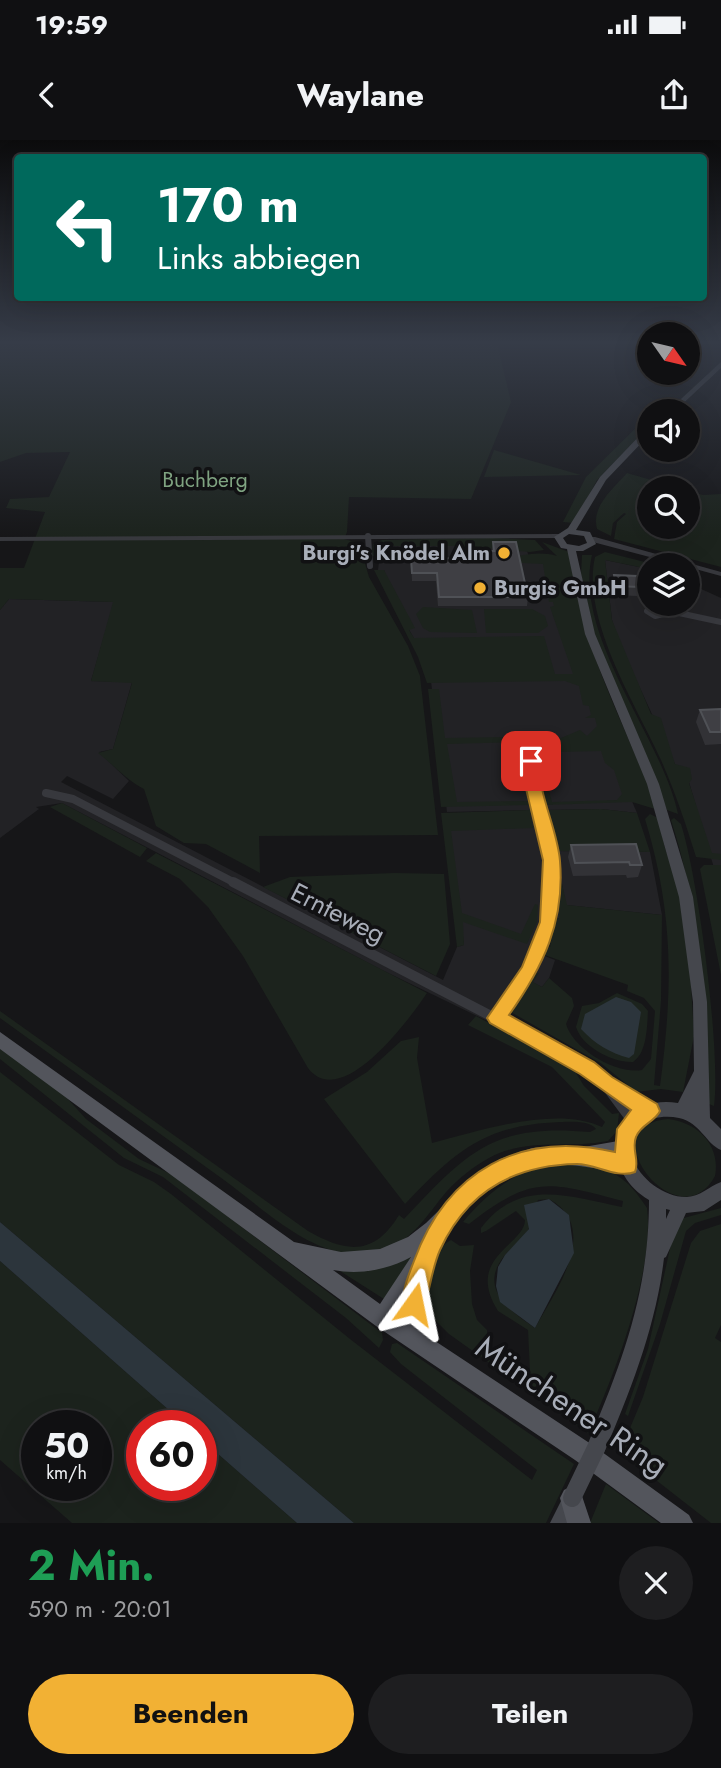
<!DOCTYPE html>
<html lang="de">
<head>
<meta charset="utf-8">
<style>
  body { margin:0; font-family:Jost,sans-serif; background:#1e1e20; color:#f1f3f6; height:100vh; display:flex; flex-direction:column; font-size:26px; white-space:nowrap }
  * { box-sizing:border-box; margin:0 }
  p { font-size:23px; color:#9c9d9f }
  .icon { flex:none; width:38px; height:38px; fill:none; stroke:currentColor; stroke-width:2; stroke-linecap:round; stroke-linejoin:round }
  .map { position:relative; height:1383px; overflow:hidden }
  .sheet { display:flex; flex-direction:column; background:#101012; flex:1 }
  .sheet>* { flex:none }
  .hud { position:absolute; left:14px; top:14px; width:693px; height:147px; border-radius:7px; box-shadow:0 7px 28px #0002,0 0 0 2px #303032; background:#00695c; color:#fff; overflow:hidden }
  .needle { width:46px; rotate:124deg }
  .fabs { position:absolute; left:637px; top:182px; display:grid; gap:14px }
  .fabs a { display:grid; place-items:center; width:63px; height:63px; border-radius:50%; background:#101012; box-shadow:0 7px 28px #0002,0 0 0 2px #303032; font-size:35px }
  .speed { position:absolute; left:21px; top:1270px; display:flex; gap:14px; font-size:35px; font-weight:700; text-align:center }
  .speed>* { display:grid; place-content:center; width:91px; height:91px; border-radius:50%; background:#101012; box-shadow:0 7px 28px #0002,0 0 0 2px #303032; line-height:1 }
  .speed small { font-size:18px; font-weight:400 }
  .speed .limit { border:10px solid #d22; background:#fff; color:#111 }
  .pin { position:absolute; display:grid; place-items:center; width:60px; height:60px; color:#fff; margin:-30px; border-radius:14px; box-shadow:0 4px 10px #0006 }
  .me { position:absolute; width:77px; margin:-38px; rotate:12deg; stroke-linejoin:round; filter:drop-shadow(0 0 5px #0008) }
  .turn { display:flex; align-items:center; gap:24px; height:147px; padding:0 28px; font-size:32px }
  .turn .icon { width:91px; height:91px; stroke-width:2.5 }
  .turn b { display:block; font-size:49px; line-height:60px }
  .round { display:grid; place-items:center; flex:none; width:74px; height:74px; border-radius:37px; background:#1e1e20 }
  .headline { display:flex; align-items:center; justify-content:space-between; height:119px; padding:0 28px }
  h1 { font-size:42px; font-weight:700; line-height:52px; color:#1e9e55 }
  .button { display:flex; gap:14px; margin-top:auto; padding:14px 28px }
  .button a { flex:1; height:80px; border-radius:42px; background:#f2b134; color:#111; font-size:28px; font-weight:700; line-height:80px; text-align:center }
  .button a+a { background:#1e1e20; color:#f1f3f6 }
  .status { display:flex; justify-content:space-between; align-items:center; height:49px; padding:0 35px; background:#101012; direction:ltr }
  .status svg { height:19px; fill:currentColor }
  header { display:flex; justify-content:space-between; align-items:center; height:91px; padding:0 28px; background:#101012; font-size:32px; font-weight:700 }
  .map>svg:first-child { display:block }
</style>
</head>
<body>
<div class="status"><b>19:59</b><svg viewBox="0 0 49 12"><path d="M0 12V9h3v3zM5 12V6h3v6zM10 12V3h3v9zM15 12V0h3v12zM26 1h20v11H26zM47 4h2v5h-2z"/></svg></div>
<header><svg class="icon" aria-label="back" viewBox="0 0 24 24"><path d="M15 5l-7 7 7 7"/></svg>Waylane<svg class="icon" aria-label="share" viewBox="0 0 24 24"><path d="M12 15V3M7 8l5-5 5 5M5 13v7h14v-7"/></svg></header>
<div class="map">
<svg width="721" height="1383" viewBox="0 0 721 1383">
  <rect width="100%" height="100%" fill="#161618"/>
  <path fill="#222225" d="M381 406H462L464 418H481V412L486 408H504L527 411 530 420H549L580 540 637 673 601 669 547 670 558 711 650 712 662 775 566 765 562 744 559 778 554 781 551 793 554 798 542 815 555 820 549 838 542 847 532 842 533 834 510 868 511 875 502 888 382 830 62 663 36 667 39 669 0 698V470L9 459 114 462 91 541 132 542 113 609 99 612 129 641 113 659 67 636 61 642 443 840 457 807 464 805 450 687 529 670 447 672 429 525 394 463 384 430H378Z
    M605 420 649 429V464H688V443L721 458V752L689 642 675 624 621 507 612 480Z"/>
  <path fill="#1c231d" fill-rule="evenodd" d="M0 203H497L511 262 471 359 349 357 347 392 344 399 359 403 369 437 408 506 420 536 438 695 259 696 260 733 206 704 184 703 156 686 144 649C126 640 114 625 98 613L113 609 132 543 91 541 113 462 9 459 0 470V428H24L45 372 6 368 10 359 49 357 70 312 26 313 0 322Z
    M649 275V287L597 340 574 383 563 382 586 337Z
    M494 310 581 335 484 337Z
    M627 333 679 348H649V387H688V351L703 355 721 354V427L614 399 617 382 626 374 624 373 613 383 611 396 597 389C591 366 613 349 627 333Z
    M492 398 535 400 544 410 530 412 487 408 486 412 481 413 482 418H464L461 406H382L378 416H372L373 404 382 400Z
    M542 402 572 413C577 497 620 575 651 652L655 669 632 662 544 665 536 635 544 622 548 629H543L552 662 617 660 622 654 614 630 605 623 601 611 557 612 554 601 580 590 587 596 597 586 595 578H585L591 575 589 566 583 565 579 546 565 541 427 543 418 517 374 430H384L415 488 409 490 414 498 544 496 555 534H573L550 467 554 466 553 462H549L543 424 502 422C519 414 540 411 557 416Z
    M605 412 657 425H649V429L605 420 612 480 651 574 661 578 675 624 690 628 692 639 689 643 712 713 721 714V720L696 717C686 684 675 652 661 620 636 565 581 479 595 417Z
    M582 415H592C573 497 662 597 678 674L667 670 595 497 581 434Z
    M423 467 472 470 477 493 430 492 423 488 416 474Z
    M484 469H532L545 476 548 486 538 493H486Z
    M428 549H439L445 598 516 597 517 602 447 604 457 662 527 661 529 665 441 667Z
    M62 663 147 708 140 717 50 667Z
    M601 669 637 673 650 712 558 711 546 670Z
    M530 670 533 688 451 691 462 773 521 794 535 764 538 765 537 782 527 804 463 782 464 805 457 807 441 673Z
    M650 674 658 678 665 708 677 740 690 827 694 896 683 952 661 949 636 952 602 924 509 871 533 834 539 833 533 842 542 847 549 838 572 858 574 866 566 884C573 909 617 935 642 930L651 919 655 871 644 858 627 851 628 845 542 814 545 808 550 807 554 781 559 778V770L554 765 555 745 559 742 562 744 567 765 662 775 661 861 654 945 660 946C673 848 674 775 645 679Z
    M674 678 681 684C699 741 721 915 714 966L709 964C707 866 701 774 671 680Z
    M156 713 427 853C409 880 341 972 308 928L243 816 208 767 180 739 146 721Z
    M704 725H721V835L700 729Z
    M395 733 444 734 450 804 436 836 263 747 290 737Z
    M617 853 642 864 648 871C647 887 647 913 633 922 613 923 582 907 576 887L582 866 599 863Z
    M0 871 308 1091C347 1113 374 1116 399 1075L404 1079C467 1012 493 983 590 992L596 989C589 980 571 982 560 982 484 985 456 1011 405 1064L324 959 367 932 401 901 419 897 417 918 432 1003C480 991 555 965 602 987L605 982 552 927 468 885 476 876 573 928 584 946 612 974 619 973 617 991 608 1001C567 1009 528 997 489 1018 474 1026 459 1038 447 1051 428 1073 413 1102 382 1110 367 1113 350 1115 335 1111 294 1100 257 1064 224 1040 149 986 75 932 0 878Z
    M0 906 57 947 86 979 139 1019 173 1035 382 1193 383 1200 379 1208 346 1178 163 1037 124 1018 0 919Z
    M0 932 119 1025 154 1042 171 1054 350 1199 532 1340 537 1330 401 1224 390 1212 392 1204 397 1203 574 1324 546 1383H354L0 1082Z
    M668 979C697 982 721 1005 715 1036 679 1103 587 986 668 979Z
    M549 1023C598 1028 618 1022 647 1068 655 1129 614 1237 588 1293L449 1194 426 1171C426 1149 428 1112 451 1100L460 1106 474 1105 470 1131 472 1164 477 1180 487 1190V1210L495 1219 522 1236 526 1235 523 1232 525 1229 530 1232 528 1190 498 1171C464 1117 525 1105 525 1080L516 1071 486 1091 481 1093V1088C520 1037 569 1057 622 1067L623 1061C549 1042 533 1034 469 1084L463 1082C485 1055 515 1031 549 1023ZM549 1059C602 1088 555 1152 535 1188 510 1171 477 1148 505 1115 511 1108 519 1104 525 1096 531 1087 534 1071 538 1060Z
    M721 1068V1075L695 1083 686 1091 660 1184 628 1276 625 1274 648 1209 672 1099 680 1079Z
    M721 1084V1185L715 1198 721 1202V1383H711L620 1312 643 1257 691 1103 700 1091Z
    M414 1114 384 1159 340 1131 342 1129Z
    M0 1121 187 1286H142V1346H201V1299L297 1383H72L0 1320ZM37 1286H96V1346H37Z
    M606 1344 659 1383H590Z"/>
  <path fill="#2c353c" d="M616 857 631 862 641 872 634 914 629 918C610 913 595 904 581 889L585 874Z
    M549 1059 569 1075 574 1113 535 1188 500 1162 496 1146 498 1127 505 1115 529 1089 524 1065Z
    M0 1082 354 1383H297L201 1299V1286H187L0 1121Z"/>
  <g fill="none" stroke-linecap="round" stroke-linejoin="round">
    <path stroke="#37383d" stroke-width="6" d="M368 396 370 426
      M671 472 655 476 647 471 651 467 721 482"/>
    <path stroke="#37383d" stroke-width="8" d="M537 609 531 635 549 706 551 744
      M46 653 73 659 237 744"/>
    <path stroke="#37383d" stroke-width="10" d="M233 742 518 890 587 928 650 971
      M496 878C526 835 549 796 551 742
      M607 947 633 982"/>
    <path fill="#37383d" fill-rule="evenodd" d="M559 394H562V398L0 401V397Z
      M589 397H595L721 432V436L688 427V425H680L589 401Z"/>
    <path fill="#45474d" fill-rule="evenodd" d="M721 222V228L675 271H668Z
      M646 289H649V295L606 340 576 390 590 392 596 404 583 411H576L595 494 659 644 693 757 707 862 710 978 721 989V1010C706 1004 701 983 679 978 652 972 624 987 633 1018 639 1039 666 1058 687 1057 701 1056 708 1047 721 1042V1060L704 1071 686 1073 666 1117 664 1118C656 1186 631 1250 604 1313L597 1316 590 1313 587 1306C622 1222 649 1153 649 1060 595 1028 611 953 678 963L694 931 693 862 679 757 647 644 585 494 567 409 561 408 554 397 568 388 600 337ZM569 394 584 396 587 403 579 406 567 404 563 398ZM666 1069 670 1070 666 1079Z
      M571 1352 578 1355 581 1362 571 1383H550L564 1355Z"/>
    <path fill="#53555c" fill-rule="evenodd" d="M0 892 294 1102 341 1112 380 1109 408 1097 426 1083 474 1036 500 1019 532 1008 559 1006 578 1008 624 1000 630 1003 633 1009 627 1016 634 1019 636 1025 634 1031 627 1034C565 1023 524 1012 475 1061 467 1068 453 1079 449 1089 444 1100 438 1111 431 1122L433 1126C425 1151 422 1175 432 1199L591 1304 689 1375 693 1383H661L575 1320 376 1186 0 909ZM411 1117 380 1164 333 1130C360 1135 387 1130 411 1117ZM405 1163 406 1182 397 1176Z
      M572 1346 580 1350 591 1383H567L560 1358 564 1350Z"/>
    <path stroke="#45474d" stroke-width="18" d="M572 1358 597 1306"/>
  </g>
  <path fill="#323236" d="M493 402 528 457 527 466H438L436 441H412L411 419 486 418 487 411H492Z
    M614 435 639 447 637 456 614 455 612 443Z
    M721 569V604L705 605 696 582 700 570Z
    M571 705 642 725 638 737 627 738 626 735 573 736 568 717Z"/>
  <path fill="#3f3f44" stroke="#4f5156" stroke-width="2" d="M493 402H516L528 457H439L437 433H412L411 419 489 418 487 411H494Z
    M614 435 637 436 639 447 616 446Z
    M721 569V592H710L700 570Z
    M636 704 642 725H630L629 722 575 723 571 705Z"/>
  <linearGradient id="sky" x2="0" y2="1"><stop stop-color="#0c0c0d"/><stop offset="0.51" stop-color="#363c48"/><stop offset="1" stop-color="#363c48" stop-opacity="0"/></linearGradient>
  <rect width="721" height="397" fill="url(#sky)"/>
  <path fill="#f2b134" stroke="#9d7322" stroke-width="2" d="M531 616 539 621C538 655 557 687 560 721 565 782 543 827 509 875L594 922 612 937 657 964 660 971C655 982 641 984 636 997 631 1009 640 1020 635 1032 617 1039 596 1024 577 1024 515 1025 467 1051 440 1110 431 1130 430 1153 422 1173L414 1176 406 1173C399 1155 408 1137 414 1121 447 1030 521 990 615 1012L617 989 631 970 580 934 490 883 487 878 522 827 540 782 543 720 523 636 524 621Z"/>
  <g fill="#f2b134" stroke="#111113" stroke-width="2.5">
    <circle cx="504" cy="413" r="7"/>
    <circle cx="480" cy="448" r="7"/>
  </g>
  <g text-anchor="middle" stroke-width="7" stroke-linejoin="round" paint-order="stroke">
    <g font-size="21" fill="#7fa381" stroke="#111113">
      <text x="205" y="347">Buchberg</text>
    </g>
    <g font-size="21" font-weight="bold" fill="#a8adb8" stroke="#111113" text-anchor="end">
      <text x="490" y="420">Burgi's Knödel Alm</text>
      <text x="494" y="455" text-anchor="start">Burgis GmbH</text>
    </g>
    <g font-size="26" fill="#a8adb8" stroke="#111113">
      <text transform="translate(338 773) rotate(27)" y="9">Ernteweg</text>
    </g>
    <g font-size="32" fill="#a8adb8" stroke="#111113">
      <text transform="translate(572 1266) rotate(34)" y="11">Münchener Ring</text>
    </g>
  </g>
</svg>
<div class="fabs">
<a><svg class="needle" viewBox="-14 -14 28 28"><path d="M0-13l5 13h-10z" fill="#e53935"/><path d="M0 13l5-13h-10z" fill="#9c9d9f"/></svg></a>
<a><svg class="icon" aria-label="sound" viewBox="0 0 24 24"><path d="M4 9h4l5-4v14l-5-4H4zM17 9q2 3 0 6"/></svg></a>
<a><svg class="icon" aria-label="search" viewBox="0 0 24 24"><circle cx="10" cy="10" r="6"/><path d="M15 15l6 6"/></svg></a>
<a><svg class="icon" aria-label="layers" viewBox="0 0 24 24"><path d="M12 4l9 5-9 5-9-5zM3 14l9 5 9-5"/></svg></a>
</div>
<div class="speed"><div>50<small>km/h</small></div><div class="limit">60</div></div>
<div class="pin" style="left:531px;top:621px;background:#d93025"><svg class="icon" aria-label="arrive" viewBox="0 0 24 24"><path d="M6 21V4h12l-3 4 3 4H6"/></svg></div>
<svg class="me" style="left:414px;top:1164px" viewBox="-20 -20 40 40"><path d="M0-17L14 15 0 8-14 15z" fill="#f2b134" stroke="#fff" stroke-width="4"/></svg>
<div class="hud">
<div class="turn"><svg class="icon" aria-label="left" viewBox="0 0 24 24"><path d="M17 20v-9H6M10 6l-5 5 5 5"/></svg><div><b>170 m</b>Links abbiegen</div></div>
</div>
</div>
<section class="sheet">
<div class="headline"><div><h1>2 Min.</h1><p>590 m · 20:01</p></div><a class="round"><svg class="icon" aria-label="close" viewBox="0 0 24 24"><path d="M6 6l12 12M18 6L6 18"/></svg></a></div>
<div class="button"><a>Beenden</a><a>Teilen</a></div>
</section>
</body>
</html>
